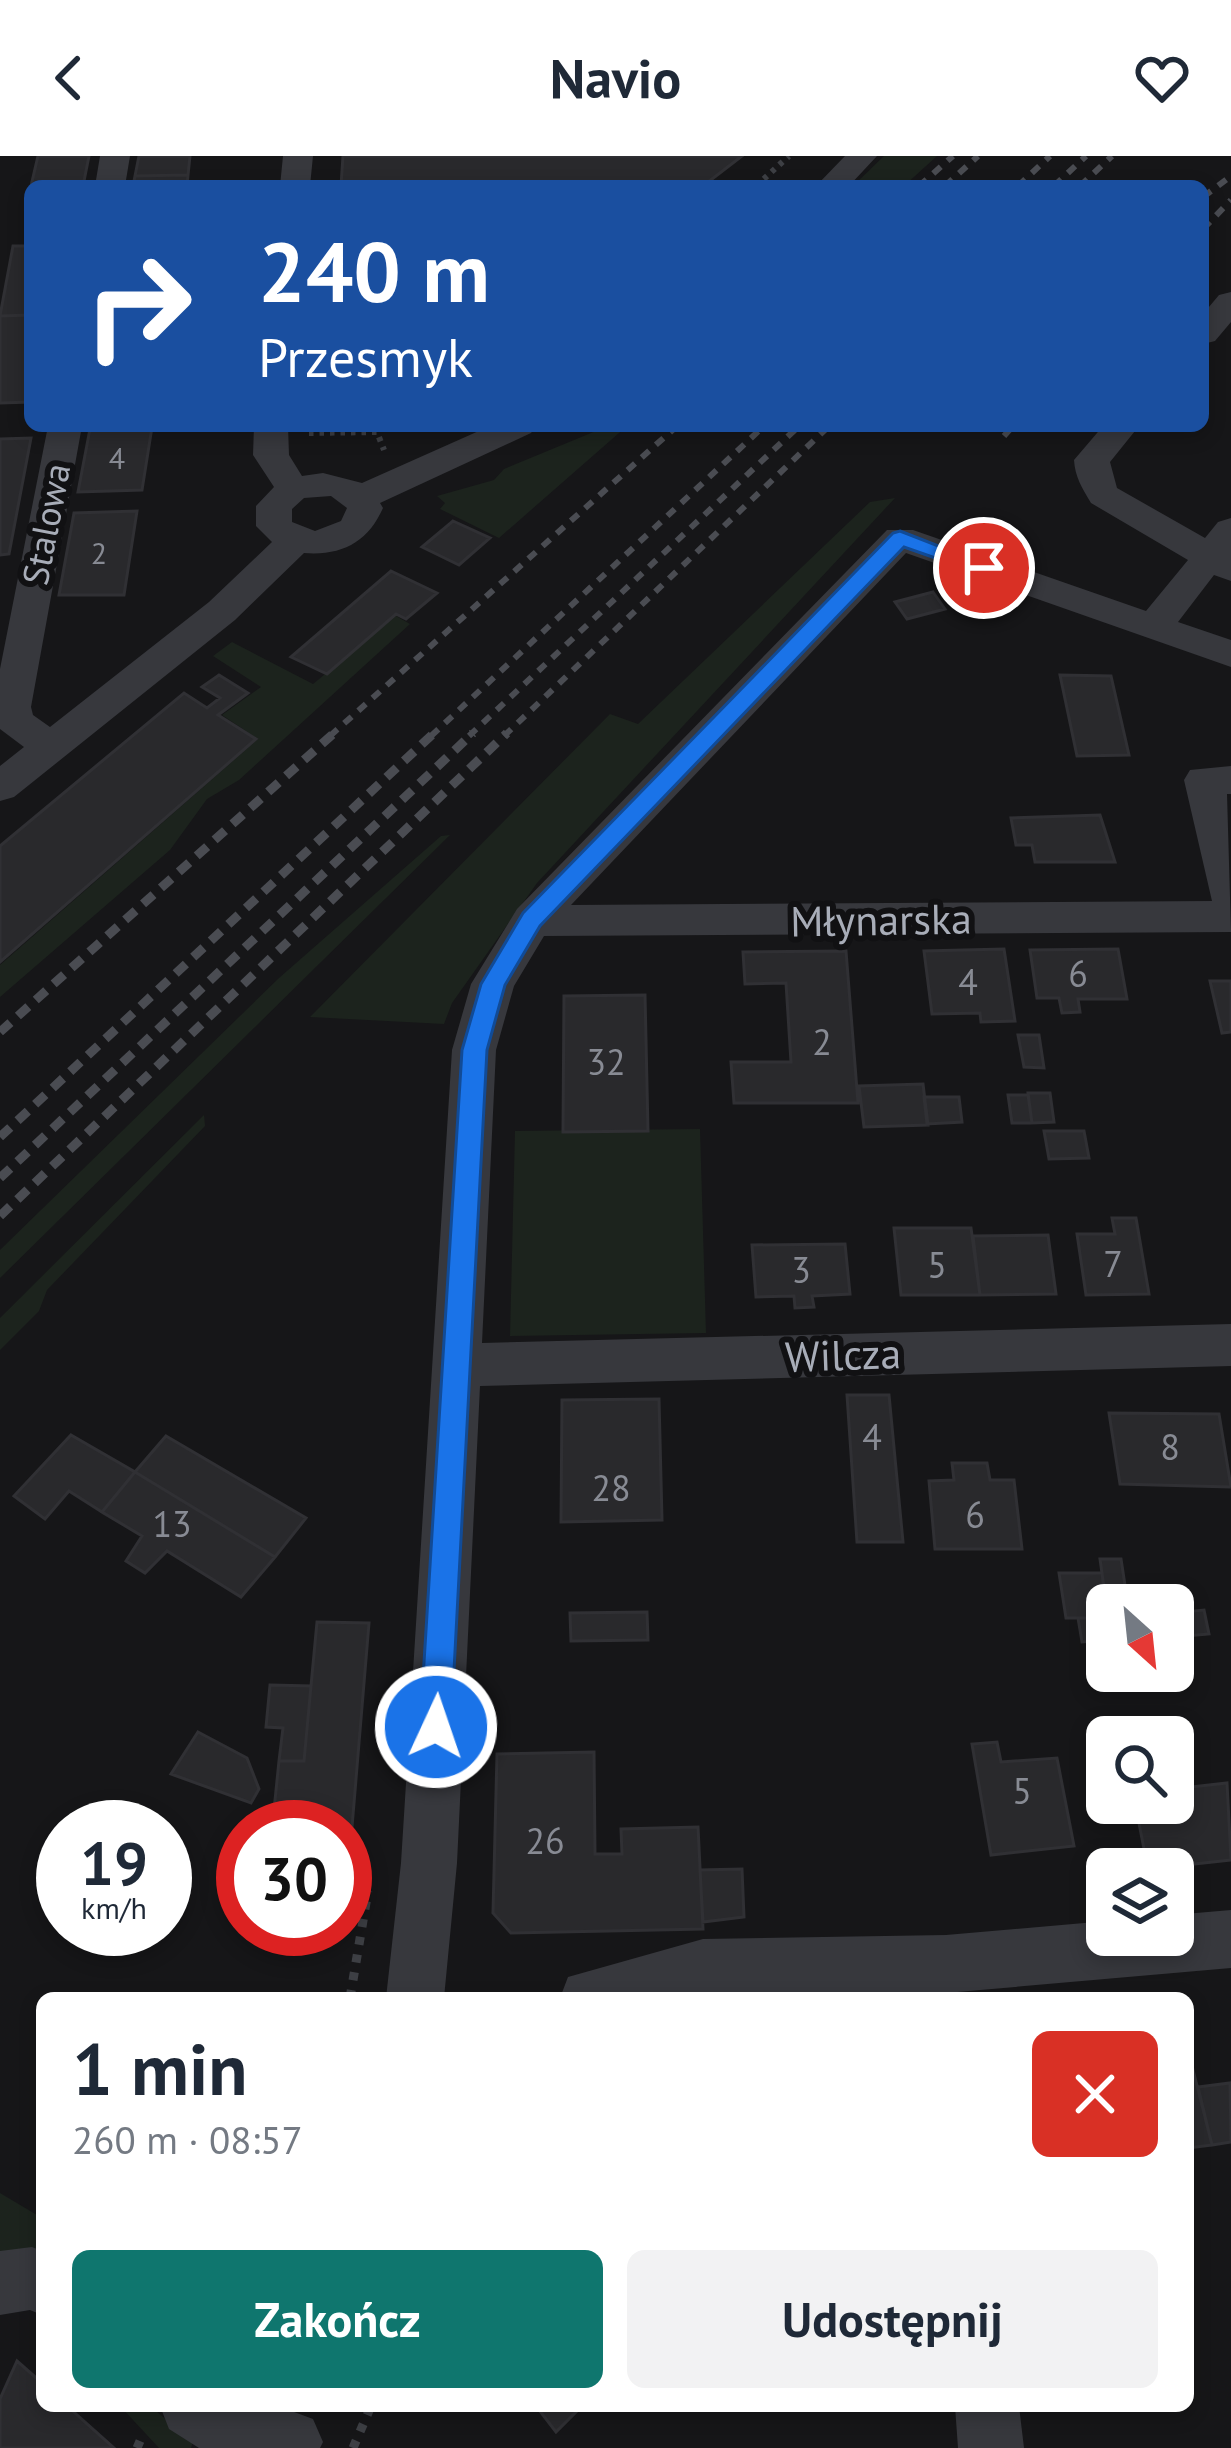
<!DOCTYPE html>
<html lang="pl">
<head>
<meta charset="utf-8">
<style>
  body { margin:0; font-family:"PT Sans",sans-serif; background:#f2f2f3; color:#1f2937; height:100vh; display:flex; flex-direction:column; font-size:45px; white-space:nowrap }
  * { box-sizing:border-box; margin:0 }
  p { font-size:39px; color:#747a83 }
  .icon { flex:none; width:66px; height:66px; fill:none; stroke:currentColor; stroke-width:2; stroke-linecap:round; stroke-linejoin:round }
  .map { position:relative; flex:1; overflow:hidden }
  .sheet { position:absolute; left:36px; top:1836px; width:1158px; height:420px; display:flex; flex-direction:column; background:#fff; border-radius:18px; box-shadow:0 6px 18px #0003 }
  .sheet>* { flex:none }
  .banner { position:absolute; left:24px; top:24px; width:1185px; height:252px; border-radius:18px; box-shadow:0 6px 18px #0003; background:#1a4fa0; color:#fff; overflow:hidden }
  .needle { width:78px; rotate:153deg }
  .tools { position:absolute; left:1086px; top:1428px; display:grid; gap:24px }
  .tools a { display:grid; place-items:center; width:108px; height:108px; border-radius:18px; background:#fff; box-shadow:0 6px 18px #0003; font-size:60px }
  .speed { position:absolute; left:36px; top:1644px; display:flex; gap:24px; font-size:60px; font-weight:700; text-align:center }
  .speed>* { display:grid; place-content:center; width:156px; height:156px; border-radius:50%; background:#fff; box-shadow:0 6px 18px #0003; line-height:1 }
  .speed small { font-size:30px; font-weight:400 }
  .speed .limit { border:18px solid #d22; background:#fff; color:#111 }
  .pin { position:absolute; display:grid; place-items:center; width:102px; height:102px; color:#fff; margin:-51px; border:6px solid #fff; border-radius:50%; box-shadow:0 3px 12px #0007 }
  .me { position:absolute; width:132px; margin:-66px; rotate:3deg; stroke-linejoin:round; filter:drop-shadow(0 0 9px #0008) }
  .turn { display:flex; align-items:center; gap:42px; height:252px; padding:0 36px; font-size:54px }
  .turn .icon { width:156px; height:156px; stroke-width:2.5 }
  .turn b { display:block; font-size:84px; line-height:102px }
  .round { display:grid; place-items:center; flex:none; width:126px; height:126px; border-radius:18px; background:#f2f2f3 }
  .head { display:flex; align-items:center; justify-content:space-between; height:204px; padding:0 36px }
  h1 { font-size:72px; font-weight:800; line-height:90px }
  .action { display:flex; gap:24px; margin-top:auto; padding:24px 36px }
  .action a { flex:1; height:138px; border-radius:18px; background:#0f766e; color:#fff; font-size:48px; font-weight:800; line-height:138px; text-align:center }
  .action a+a { background:#f2f2f3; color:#1f2937 }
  header { display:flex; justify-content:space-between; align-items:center; height:156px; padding:0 36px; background:#fff; font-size:54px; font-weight:800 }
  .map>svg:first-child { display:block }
</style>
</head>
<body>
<header><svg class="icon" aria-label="back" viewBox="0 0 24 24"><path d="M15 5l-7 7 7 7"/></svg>Navio<svg class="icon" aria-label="heart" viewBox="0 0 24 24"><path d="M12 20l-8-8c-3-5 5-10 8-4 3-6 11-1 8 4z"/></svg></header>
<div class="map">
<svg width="1231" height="2292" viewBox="0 0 1231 2292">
  <rect width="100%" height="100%" fill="#161618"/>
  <path fill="#1c231d" d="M884 0H937L904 30H853Z
    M608 270H627L499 382 440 353 445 347 437 340 494 324 504 313Z
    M895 342 537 727 452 847 444 868 310 861 610 558 638 568 870 346Z
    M396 460 410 468 239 624 207 643 170 694 0 841V809L258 583 222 559 261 531 213 500 232 486 313 528Z
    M450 679 0 1122V1094L279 822 441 680Z
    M204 959 205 970 47 1134 39 1155 0 1194V1162Z
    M700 973 706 1177 510 1180 515 975Z
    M0 2037 42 2062V2100L0 2103Z
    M120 2250H150L193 2286 191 2292H159Z"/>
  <path fill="#29292c" stroke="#303034" stroke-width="3" d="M38 0H89L83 30H31Z
    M139 0H190L188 19 135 20Z
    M343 0H742L703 30H341Z
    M188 19 187 30H133L135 20Z
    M13 90H30V159L0 160Z
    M30 159V246L0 247V160Z
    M152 271 142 334 78 336 90 273Z
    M31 282 9 398 0 399V283Z
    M137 355 124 439H59L74 357Z
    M453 365 490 382 459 409 422 391Z
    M391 415 437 437 406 463 396 458 327 518 291 501Z
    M933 436 945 453 907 463 895 446Z
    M219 519 248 537 218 559 256 583 0 806V690L184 537 207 552 220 542 202 531Z
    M1060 519 1111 520 1129 599 1077 600Z
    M1100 659 1115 706H1035L1032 689H1016L1011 662Z
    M1004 793 1015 865 981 866 980 857 932 858 924 795Z
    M1118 793 1127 843H1078L1080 856 1062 857 1059 842H1037L1030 794Z
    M846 795 858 947H734L731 906H791L786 827 745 828 743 796Z
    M1210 825H1231V876L1222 877Z
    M645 839 648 975 563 976 564 840Z
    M1018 879H1039L1044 912 1024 911Z
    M923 928 928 969 864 971 859 930Z
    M1050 937 1054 966 1032 967 1028 937Z
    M1008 939H1028L1032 967H1012Z
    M924 941H959L962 966 927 968Z
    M1044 975H1084L1089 1002 1049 1003Z
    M1112 1062H1136L1149 1138 1086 1139 1077 1078H1115Z
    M894 1072H971L980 1139H901Z
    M1048 1079 1056 1138 980 1139 973 1080Z
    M845 1088 850 1138 812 1140 814 1151 795 1152 794 1140 756 1141 752 1089Z
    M847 1239H889L903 1386H857Z
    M659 1243 662 1364 561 1366 562 1244Z
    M1109 1257 1219 1258 1231 1331 1120 1328Z
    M71 1279 135 1316 102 1356 69 1335 45 1363 14 1340Z
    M166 1280 306 1362 275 1401 135 1316Z
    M952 1307H987L990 1324H1014L1022 1393H935L929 1325 954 1324Z
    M135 1316 275 1401 241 1441 167 1395 145 1417 126 1405 142 1380 102 1356Z
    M1100 1403H1121L1128 1449H1107V1453Z
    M1059 1417H1102L1107 1462H1066Z
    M1204 1454 1209 1478 1173 1481V1457Z
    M647 1456 648 1484 571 1485 570 1457Z
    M1078 1462H1107V1484L1082 1486Z
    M317 1466 369 1467 351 1683 345 1680V1671H319L274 1654 279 1605H304Z
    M270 1529 311 1530 304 1605H279L283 1572 266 1571Z
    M198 1576 247 1602 259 1633 251 1647 171 1618Z
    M997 1586 1001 1606 1057 1602 1074 1690 991 1699 972 1588Z
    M594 1596 595 1698H622L621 1673 698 1671 703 1773 511 1777 493 1757 497 1598Z
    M1227 1627 1231 1704 1148 1713 1135 1647H1173V1633Z
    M742 1713 744 1761 703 1766 700 1714Z
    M1188 1894 1212 1989 1188 1992Z
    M1230 1927 1231 1986 1212 1989 1198 1931Z
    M17 2205 42 2227V2250H67L114 2292H0V2243Z
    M536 2250H582L556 2276Z"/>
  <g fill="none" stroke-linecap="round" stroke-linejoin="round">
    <path stroke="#3d3f44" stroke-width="6" stroke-dasharray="4.5 6" stroke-linecap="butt" d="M756 30 789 0
      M309 277 377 276 384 294"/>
    <path stroke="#3d3f44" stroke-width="9" stroke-dasharray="8 10" stroke-linecap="butt" d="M350 1842 368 1735
      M137 2292 140 2285
      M353 2292 371 2250"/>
    <path fill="#37383d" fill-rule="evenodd" d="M100 0H130L125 30H95Z
      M283 0H313L310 30H280Z
      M845 0H877L849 30H816Z
      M1231 136V166L1215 185 1203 188V158L1219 139Z
      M48 270H82L31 551 33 559 50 571 209 446 272 386 256 370V350L274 331 253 299 254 270H288L289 299 302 320 323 317 362 327 490 270H536L531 277 380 347 383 352C368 386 342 400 304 397L235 464 14 641 0 645V610L24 591 0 573V513ZM331 340 347 352 341 365 315 375 292 366V353L304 342Z
      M1103 270H1139L1110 306 1117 332 1205 382 1218 366 1231 362V425L1214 419 1178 466 1231 484V511L906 397 571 749 1212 745 1184 624 1190 614 1231 610V638H1227L1231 776 544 780 514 830 496 894 482 1187 1231 1168V1210L480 1230 457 1707 444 1842H386L401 1707 452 894 471 828 517 753 887 374H913L1146 455 1188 404 1091 347C1082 332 1075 321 1074 304Z
      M1231 1754V1812L946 1837 560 1842 568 1821 703 1783 946 1779 1107 1765V1779H1173V1759Z
      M32 2091 42 2095V2159L30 2154 0 2159V2095Z
      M160 2250H278L313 2263 323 2286 320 2292H199L169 2273Z
      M955 2250H1019L1024 2292H958Z"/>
    <path stroke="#4a4c52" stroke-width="6" stroke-dasharray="10 9" stroke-linecap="butt" d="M919 30 953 0
      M945 30 978 0
      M1018 30 1050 0
      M1054 30 1086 0
      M1080 30 1112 0
      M1203 41 1231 20
      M1203 73 1231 44
      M1004 280 1013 270
      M330 580 677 270
      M431 580 764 270
      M469 580 799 270
      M504 580 829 270"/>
    <path stroke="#4a4c52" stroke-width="9" stroke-dasharray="14 10" stroke-linecap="butt" d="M0 876 334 577
      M0 981 434 577
      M0 1022 473 577
      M0 1060 507 577"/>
  </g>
  <path fill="#1a73e8" stroke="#114b97" stroke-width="3" d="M900 375 995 412 984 419 904 391 540 770 505 829 487 894 451 1571 447 1582 436 1586 425 1582 420 1571 462 894 481 828 523 757 893 377Z"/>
  <g text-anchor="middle" stroke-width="12" stroke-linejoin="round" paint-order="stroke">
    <g font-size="30" fill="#888b94">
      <text x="117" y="313">4</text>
      <text x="99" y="408">2</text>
    </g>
    <g font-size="36" fill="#a8adb8" stroke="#111113">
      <text transform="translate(46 368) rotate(-79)" y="13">Stalowa</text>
    </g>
    <g font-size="36" fill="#888b94">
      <text x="1078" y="831">6</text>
      <text x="968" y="839">4</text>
      <text x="822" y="899">2</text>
      <text x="606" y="919">32</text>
      <text x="1113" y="1121">7</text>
      <text x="937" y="1122">5</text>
      <text x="801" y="1127">3</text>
      <text x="872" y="1294">4</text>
      <text x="1170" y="1304">8</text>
      <text x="611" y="1345">28</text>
      <text x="975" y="1372">6</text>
      <text x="172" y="1381">13</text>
      <text x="1022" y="1648">5</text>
      <text x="545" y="1698">26</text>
    </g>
    <g font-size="42" fill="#a8adb8" stroke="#111113">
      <text transform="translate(881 764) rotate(-1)" y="15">Młynarska</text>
      <text transform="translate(843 1199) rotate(-2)" y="15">Wilcza</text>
    </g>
  </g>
</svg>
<div class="tools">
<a><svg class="needle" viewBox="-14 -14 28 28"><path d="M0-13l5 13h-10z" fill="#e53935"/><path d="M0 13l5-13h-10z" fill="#747a83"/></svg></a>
<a><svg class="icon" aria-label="search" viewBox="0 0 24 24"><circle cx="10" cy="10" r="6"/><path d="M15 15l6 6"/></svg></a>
<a><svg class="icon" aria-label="layers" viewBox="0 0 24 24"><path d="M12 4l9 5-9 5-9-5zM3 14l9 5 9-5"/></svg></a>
</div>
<div class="speed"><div>19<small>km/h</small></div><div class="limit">30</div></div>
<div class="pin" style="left:984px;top:412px;background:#d93025"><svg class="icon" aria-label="arrive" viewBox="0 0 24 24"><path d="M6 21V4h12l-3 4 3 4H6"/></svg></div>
<svg class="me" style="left:436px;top:1571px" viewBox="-20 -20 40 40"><circle r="17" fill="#1a73e8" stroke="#fff" stroke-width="3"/><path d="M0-11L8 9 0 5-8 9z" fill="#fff"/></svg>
<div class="banner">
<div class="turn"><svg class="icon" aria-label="right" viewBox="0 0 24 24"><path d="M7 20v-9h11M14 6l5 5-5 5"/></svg><div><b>240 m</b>Przesmyk</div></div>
</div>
<section class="sheet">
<div class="head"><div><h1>1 min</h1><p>260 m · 08:57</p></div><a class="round" style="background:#d93025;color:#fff"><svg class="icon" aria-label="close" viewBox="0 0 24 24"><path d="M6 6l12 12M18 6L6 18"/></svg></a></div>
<div class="action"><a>Zakończ</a><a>Udostępnij</a></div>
</section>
</div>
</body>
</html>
